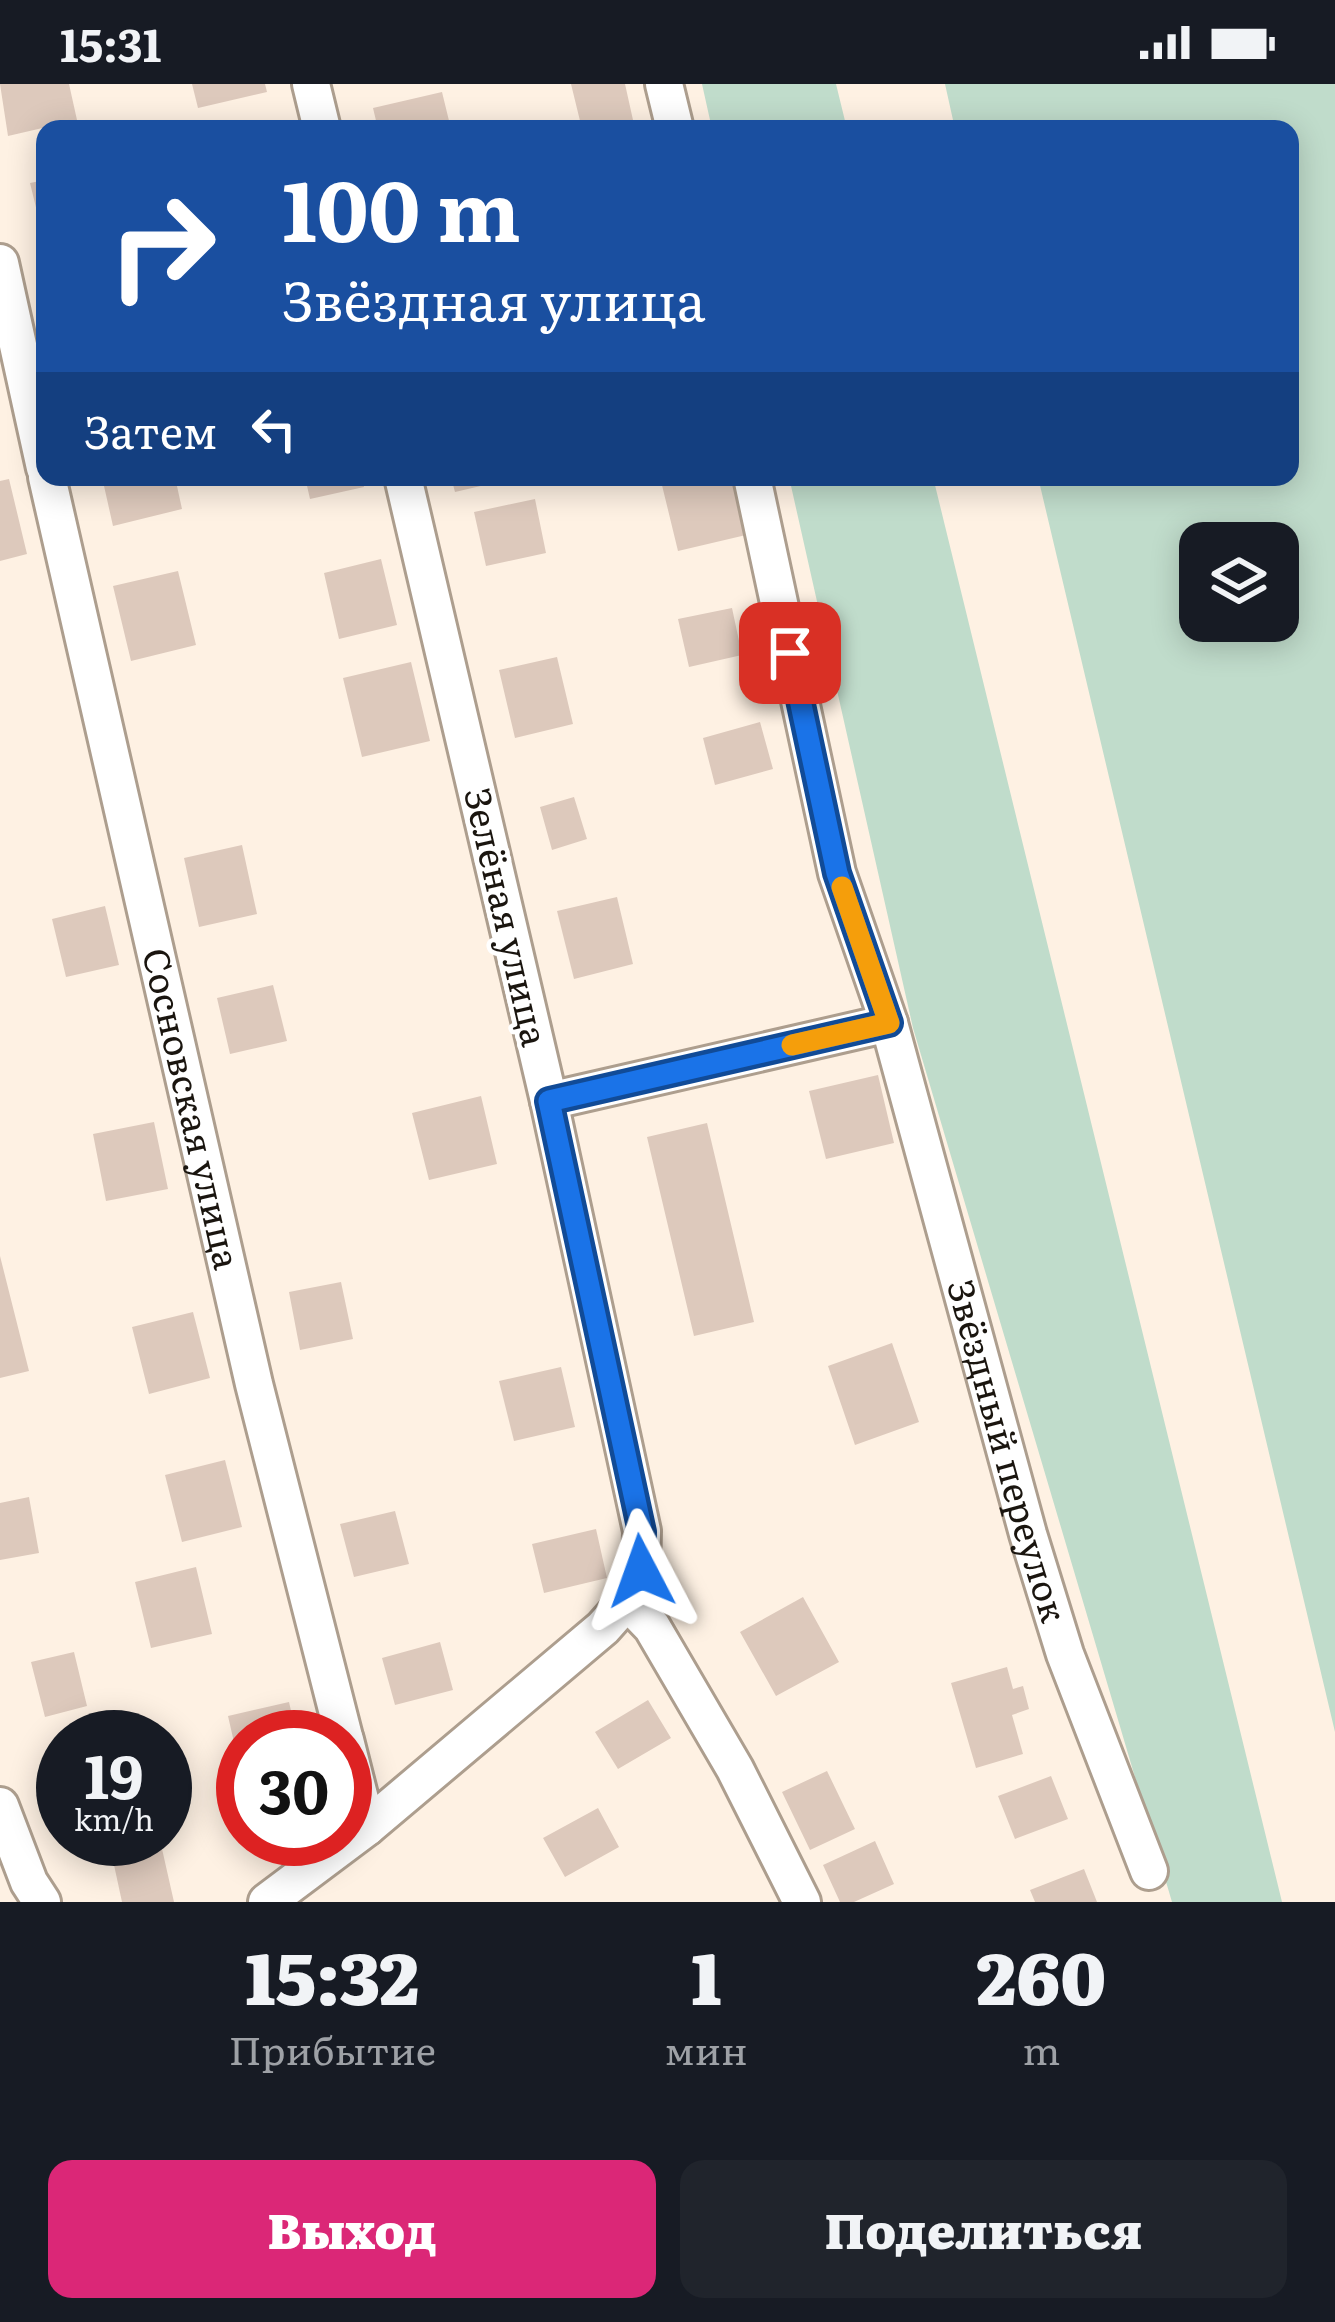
<!DOCTYPE html>
<html lang="ru">
<head>
<meta charset="utf-8">
<style>
  body { margin:0; font-family:Literata,serif; background:#20242c; color:#f1f3f6; height:100vh; display:flex; flex-direction:column; font-size:45px; white-space:nowrap }
  * { box-sizing:border-box; margin:0 }
  p { font-size:39px; color:#9ea1a6 }
  .icon { flex:none; width:66px; height:66px; fill:none; stroke:currentColor; stroke-width:2; stroke-linecap:round; stroke-linejoin:round }
  .map { position:relative; height:1818px; overflow:hidden }
  .details { display:flex; flex-direction:column; background:#171b24; flex:1 }
  .details>* { flex:none }
  .banner { position:absolute; left:36px; top:36px; width:1263px; height:366px; border-radius:24px; box-shadow:0 6px 30px #0003; background:#1a4fa0; color:#fff; overflow:hidden }
  .controls { position:absolute; left:1179px; top:438px; display:grid; gap:24px }
  .controls a { display:grid; place-items:center; width:120px; height:120px; border-radius:24px; background:#171b24; box-shadow:0 6px 30px #0003; font-size:60px }
  .speed { position:absolute; left:36px; top:1626px; display:flex; gap:24px; font-size:60px; font-weight:700; text-align:center }
  .speed>* { display:grid; place-content:center; width:156px; height:156px; border-radius:50%; background:#171b24; box-shadow:0 6px 30px #0003; line-height:1 }
  .speed small { font-size:30px; font-weight:400 }
  .speed .limit { border:18px solid #d22; background:#fff; color:#111 }
  .pin { position:absolute; display:grid; place-items:center; width:102px; height:102px; color:#fff; margin:-51px; border-radius:24px; box-shadow:0 6px 18px #0006 }
  .me { position:absolute; width:132px; margin:-66px; rotate:356deg; stroke-linejoin:round; filter:drop-shadow(0 0 9px #0008) }
  .turn { display:flex; align-items:center; gap:42px; height:252px; padding:0 48px; font-size:54px }
  .turn .icon { width:156px; height:156px; stroke-width:2.5 }
  .turn b { display:block; font-size:84px; line-height:102px }
  .then { display:flex; align-items:center; height:114px; padding:0 48px; background:#0003; gap:24px; font-size:45px }
  .eta { display:flex; justify-content:space-evenly; align-items:center; height:204px; text-align:center }
  .eta b { font-size:72px; font-weight:800; line-height:84px }
  .button { display:flex; gap:24px; margin-top:auto; padding:24px 48px }
  .button a { flex:1; height:138px; border-radius:24px; background:#db2777; color:#fff; font-size:48px; font-weight:800; line-height:138px; text-align:center }
  .button a+a { background:#20242c; color:#f1f3f6 }
  .status { display:flex; justify-content:space-between; align-items:center; height:84px; padding:0 60px; background:#171b24; direction:ltr }
  .status svg { height:33px; fill:currentColor }
  .map>svg:first-child { display:block }
</style>
</head>
<body>
<div class="status"><b>15:31</b><svg viewBox="0 0 49 12"><path d="M0 12V9h3v3zM5 12V6h3v6zM10 12V3h3v9zM15 12V0h3v12zM26 1h20v11H26zM47 4h2v5h-2z"/></svg></div>
<div class="map">
<svg width="1335" height="1818" viewBox="0 0 1335 1818">
  <rect width="100%" height="100%" fill="#fef1e3"/>
  <path fill="#c0dccb" fill-rule="evenodd" d="M702 0H836L847 45H712Z
    M945 0H1335V1648L1038 393H1290V45H955ZM1278 459V537H1200V459Z
    M789 393H933L1282 1818H1172L913 944Z"/>
  <path fill="#ddc9bc" d="M0 0H69L77 36 8 52Z
    M192 0H265L267 8 198 24Z
    M571 0H625L635 45H582Z
    M442 8 451 45H378L373 24Z
    M45 96V152H43L30 99Z
    M102 393H175L182 425 113 442Z
    M305 393H362L364 403 310 415Z
    M451 393H484L485 401 455 408Z
    M660 393H732L746 451 678 467Z
    M9 395 27 470 0 477V397Z
    M535 415 546 469 486 482 474 428Z
    M381 475 397 541 339 555 324 489Z
    M178 487 196 561 131 577 113 502Z
    M732 524 742 571 689 583 678 535Z
    M557 573 573 640 515 654 499 586Z
    M411 578 430 657 362 673 343 594Z
    M760 638 773 685 715 701 703 654Z
    M574 713 587 755 552 766 540 723Z
    M242 761 257 830 199 843 184 774Z
    M617 813 633 880 574 895 557 827Z
    M105 822 119 881 66 893 52 835Z
    M273 901 287 957 230 970 217 914Z
    M878 991 894 1059 826 1075 809 1007Z
    M481 1012 497 1080 429 1096 412 1029Z
    M154 1038 168 1105 106 1117 93 1050Z
    M707 1039 754 1238 694 1252 647 1053Z
    M0 1172 29 1287 0 1294Z
    M341 1198 353 1255 300 1266 289 1208Z
    M193 1228 210 1294 149 1310 132 1243Z
    M892 1259 919 1338 855 1361 828 1282Z
    M561 1283 575 1343 514 1357 499 1297Z
    M225 1376 242 1443 182 1458 165 1391Z
    M29 1413 39 1469 0 1476V1419Z
    M395 1427 409 1480 354 1493 340 1440Z
    M596 1445 607 1494 544 1509 532 1460Z
    M196 1483 212 1550 151 1564 135 1498Z
    M803 1513 839 1578 776 1612 740 1548Z
    M440 1558 453 1606 395 1621 382 1574Z
    M74 1568 87 1622 45 1633 31 1578Z
    M1007 1583 1013 1605 1023 1602 1029 1625 1012 1631 1023 1670 976 1684 951 1599Z
    M648 1616 671 1654 618 1685 595 1648Z
    M289 1618 297 1653H243L241 1689 228 1632Z
    M827 1687 855 1745 810 1766 782 1708Z
    M1051 1692 1068 1735 1015 1755 998 1712Z
    M598 1724 619 1763 565 1793 543 1754Z
    M160 1756 174 1818H122L111 1767Z
    M875 1757 894 1800 854 1818H840L823 1781Z
    M1084 1785 1097 1818H1035L1030 1806Z"/>
  <g fill="none" stroke-linecap="round" stroke-linejoin="round">
    <g stroke="#ad9e8e" stroke-width="42">
      <g id="minor">
        <path d="M311 0 322 45"/>
        <path d="M664 0 675 45"/>
        <path d="M0 179 45 384"/>
        <path id="s1" d="M47 393 254 1300 344 1653"/>
        <path id="s2" d="M889 939 1028 1450 1065 1570 1149 1787"/>
        <path d="M549 1017 889 939 837 789 752 393"/>
        <path d="M627 1517 652 1543 735 1685 802 1818"/>
        <path d="M345 1656 367 1743"/>
        <path d="M0 1722 29 1798 42 1818"/>
        <path d="M267 1818 367 1743 603 1544 627 1517 641 1487 642 1447 549 1017 403 393"/>
      </g>
    </g>
    <use href="#minor" stroke="#fff" stroke-width="36"/>
  </g>
  <g fill="none" stroke-linecap="round" stroke-linejoin="round">
    <g stroke="#114b97" stroke-width="30">
      <path id="route" d="M641 1487 642 1448 549 1017 889 939 837 789 790 569"/>
    </g>
    <use href="#route" stroke="#1a73e8" stroke-width="21"/>
    <path stroke="#f59e0b" stroke-width="21" d="M792 961 889 939 842 803"/>
  </g>
  <g text-anchor="middle" stroke-width="9" stroke-linejoin="round" paint-order="stroke">
    <g font-size="36" fill="#1a150f" stroke="#fff">
      <text transform="translate(506 833) rotate(77)" y="13">Зелёная улица</text>
      <text dy="13" stroke="none"><textPath href="#s1" startOffset="648">Сосновская улица</textPath></text>
      <text dy="13" stroke="none"><textPath href="#s2" startOffset="444">Звёздный переулок</textPath></text>
    </g>
  </g>
</svg>
<div class="controls">
<a><svg class="icon" aria-label="layers" viewBox="0 0 24 24"><path d="M12 4l9 5-9 5-9-5zM3 14l9 5 9-5"/></svg></a>
</div>
<div class="speed"><div>19<small>km/h</small></div><div class="limit">30</div></div>
<div class="pin" style="left:790px;top:569px;background:#d93025"><svg class="icon" aria-label="arrive" viewBox="0 0 24 24"><path d="M6 21V4h12l-3 4 3 4H6"/></svg></div>
<svg class="me" style="left:641px;top:1487px" viewBox="-20 -20 40 40"><path d="M0-17L14 15 0 8-14 15z" fill="#1a73e8" stroke="#fff" stroke-width="4"/></svg>
<div class="banner">
<div class="turn"><svg class="icon" aria-label="right" viewBox="0 0 24 24"><path d="M7 20v-9h11M14 6l5 5-5 5"/></svg><div><b>100 m</b>Звёздная улица</div></div>
<div class="then">Затем<svg class="icon" aria-label="left" viewBox="0 0 24 24"><path d="M17 20v-9H6M10 6l-5 5 5 5"/></svg></div>
</div>
</div>
<section class="details">
<div class="eta">
<div><b>15:32</b><p>Прибытие</p></div>
<div><b>1</b><p>мин</p></div>
<div><b>260</b><p>m</p></div>
</div>
<div class="button"><a>Выход</a><a>Поделиться</a></div>
</section>
</body>
</html>
